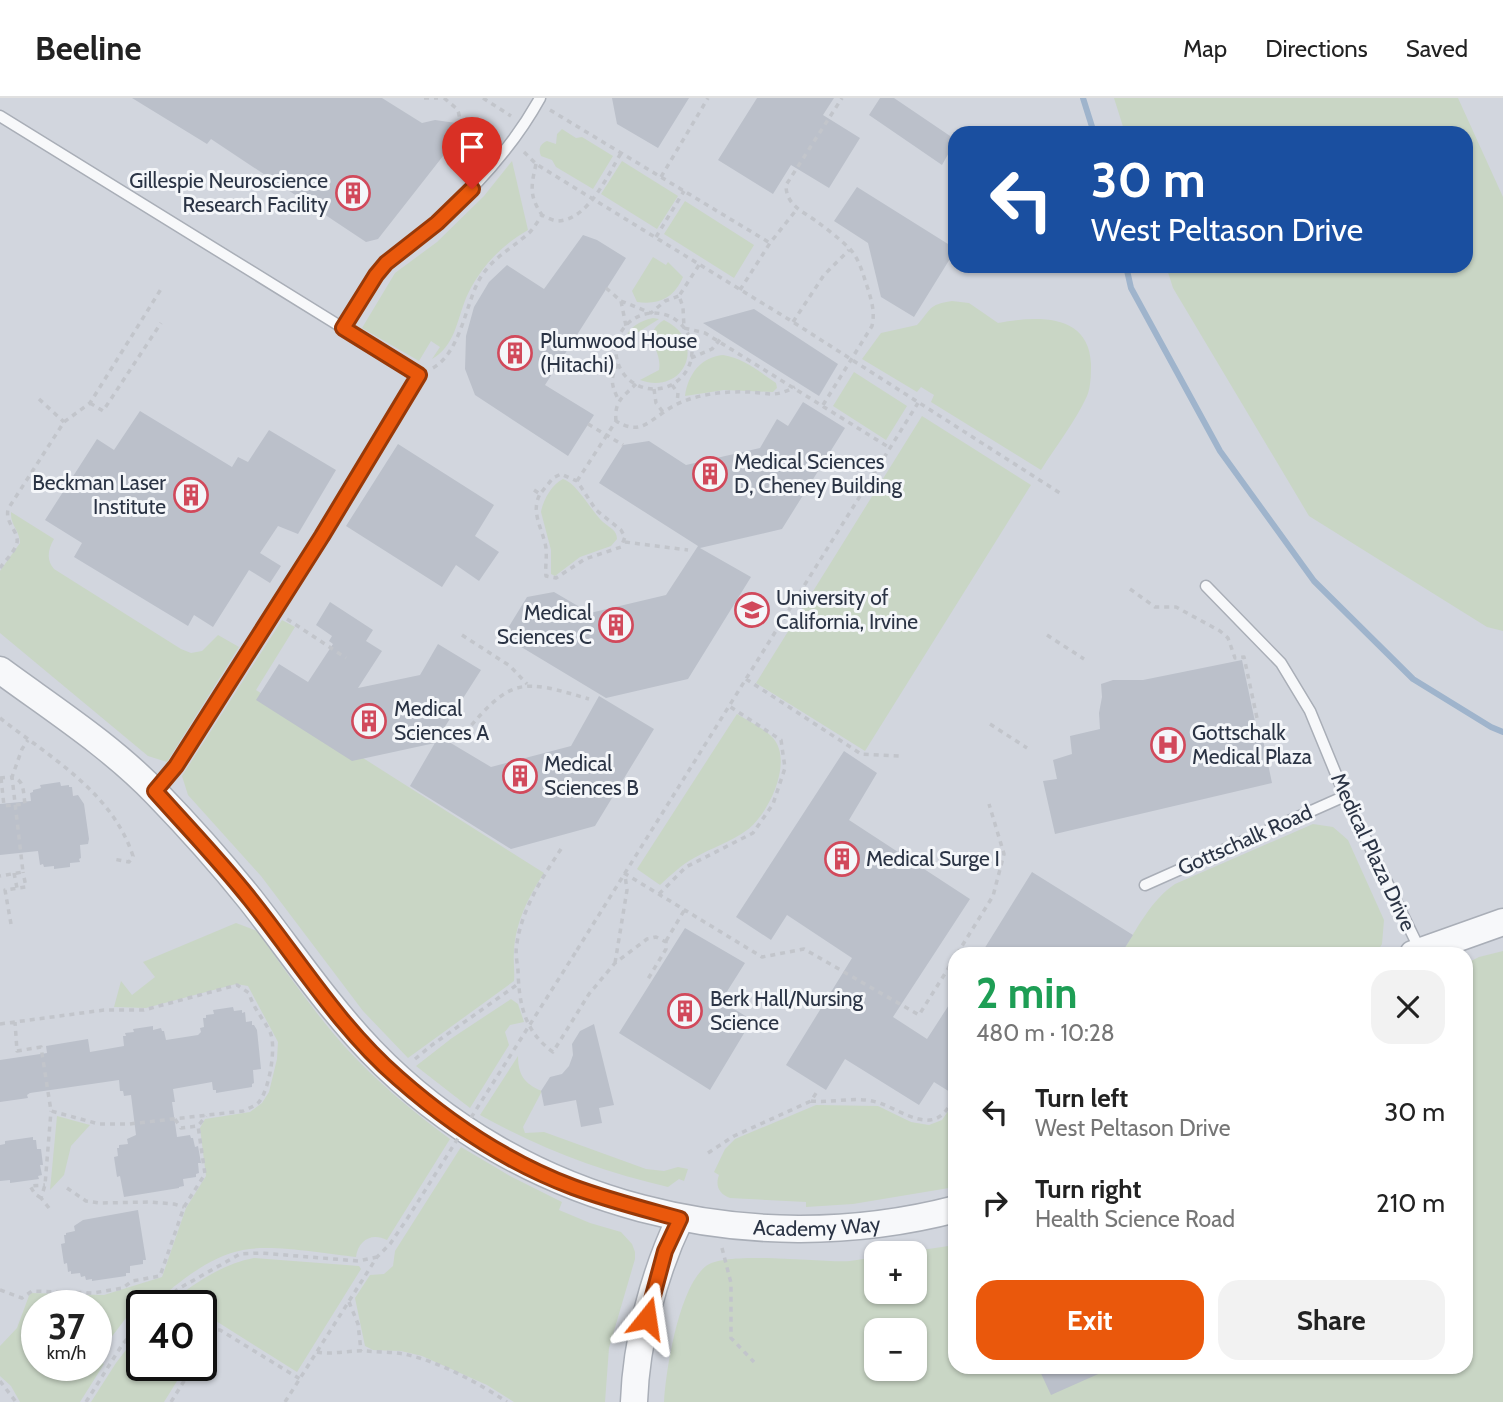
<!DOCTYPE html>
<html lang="en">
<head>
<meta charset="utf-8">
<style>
  body { margin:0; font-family:Cabin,sans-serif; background:#f2f2f2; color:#222; height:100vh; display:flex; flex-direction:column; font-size:26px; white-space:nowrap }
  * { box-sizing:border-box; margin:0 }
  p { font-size:23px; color:#767676 }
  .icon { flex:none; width:38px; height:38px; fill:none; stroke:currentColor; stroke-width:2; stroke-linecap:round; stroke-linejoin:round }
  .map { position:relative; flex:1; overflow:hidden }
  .sheet { position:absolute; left:948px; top:849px; width:525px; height:427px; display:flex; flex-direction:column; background:#fff; border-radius:21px; box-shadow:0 2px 5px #0004 }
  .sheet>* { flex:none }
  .banner { position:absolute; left:948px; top:28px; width:525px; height:147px; border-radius:21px; box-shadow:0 2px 5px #0004; background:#1a4fa0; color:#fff; overflow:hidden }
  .controls { position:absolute; left:864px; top:1143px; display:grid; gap:14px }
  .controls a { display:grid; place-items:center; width:63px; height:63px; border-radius:14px; background:#fff; box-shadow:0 2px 5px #0004; font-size:35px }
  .speed { position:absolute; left:21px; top:1192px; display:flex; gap:14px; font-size:35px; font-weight:700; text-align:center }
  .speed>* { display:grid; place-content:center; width:91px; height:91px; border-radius:50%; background:#fff; box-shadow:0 2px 5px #0004; line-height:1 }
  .speed small { font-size:18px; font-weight:400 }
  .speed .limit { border:4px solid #111; border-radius:10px; background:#fff; color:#111 }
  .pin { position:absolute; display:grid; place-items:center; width:60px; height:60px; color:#fff; margin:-72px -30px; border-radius:50% 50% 50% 0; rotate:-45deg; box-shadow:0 0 7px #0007 }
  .pin .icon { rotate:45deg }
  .me { position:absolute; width:77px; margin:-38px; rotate:15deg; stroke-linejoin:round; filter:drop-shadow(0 0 5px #0008) }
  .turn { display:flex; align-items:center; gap:24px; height:147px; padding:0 28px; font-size:32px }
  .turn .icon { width:91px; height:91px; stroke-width:2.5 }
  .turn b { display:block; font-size:49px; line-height:60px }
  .round { display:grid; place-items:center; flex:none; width:74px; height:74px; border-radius:21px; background:#f2f2f2 }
  .head { display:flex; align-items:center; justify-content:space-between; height:119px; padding:0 28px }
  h1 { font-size:42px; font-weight:800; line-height:52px; color:#1e9e55 }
  .primary-button { display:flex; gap:14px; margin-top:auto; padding:14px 28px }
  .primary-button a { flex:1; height:80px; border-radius:21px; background:#ea580c; color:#fff; font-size:28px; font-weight:800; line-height:80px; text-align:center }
  .primary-button a+a { background:#f2f2f2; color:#222 }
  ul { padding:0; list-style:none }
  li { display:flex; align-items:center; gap:21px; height:91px; padding:0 28px }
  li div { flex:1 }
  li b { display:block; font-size:26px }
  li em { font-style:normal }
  header { display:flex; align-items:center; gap:42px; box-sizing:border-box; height:98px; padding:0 35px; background:#fff; border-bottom:2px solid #e0e0e0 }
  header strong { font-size:33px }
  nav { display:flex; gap:38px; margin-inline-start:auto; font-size:24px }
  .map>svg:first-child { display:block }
</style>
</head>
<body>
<header>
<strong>Beeline</strong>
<nav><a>Map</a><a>Directions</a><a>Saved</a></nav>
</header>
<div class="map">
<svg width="1503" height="1304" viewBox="0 0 1503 1304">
  <rect width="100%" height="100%" fill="#e4e7ec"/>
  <path fill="#d2d6de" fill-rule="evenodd" d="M0 0H1503V1304H0ZM956 35H1466V168H956ZM956 856H1466V1269H956ZM877 1155H915V1194H877ZM37 1208H96V1267H37ZM142 1208H201V1267H142ZM877 1232H915V1270H877Z"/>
  <path fill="#c9d6c5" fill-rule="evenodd" d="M1114 0H1458L1503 99V533L1487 529 1309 418 1173 190 1166 168H1466V35H1125Z
    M562 31 576 40 582 39 613 58 593 91 556 69 552 62 541 58C538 51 540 46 547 43L556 46 557 36Z
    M512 63 528 132C500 148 479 171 466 200 457 222 455 248 432 261L440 249 431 243 419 263 362 230 395 175 437 144 484 98Z
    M622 63 678 98 657 131 601 96Z
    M685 103 754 147 734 180 664 136Z
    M653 159 666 167 668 164 683 179C674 200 659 207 637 204L632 193Z
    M952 203 969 205 998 225C1035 218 1089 214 1091 266 1091 275 1091 289 1087 298 1075 324 1056 348 1041 372L931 304 934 297 921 289 917 294 862 261 881 235 917 227C932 211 927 207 952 203Z
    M653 220 659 221 624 243C629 229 639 223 653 220Z
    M664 222C708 243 685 298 640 282L659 272C663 251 639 238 664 222Z
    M723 257C743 260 760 274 776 285L777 290 773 294 724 292 685 298C688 276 701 259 723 257Z
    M854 274 907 308 886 342 833 308Z
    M922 318 1031 387 865 653 756 585Z
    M563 381C577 385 591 413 603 424 610 430 617 432 617 441L611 448 580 459 555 478 551 476V452L541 414C543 402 552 386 563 381Z
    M11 414 54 441C48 451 46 462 54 471L181 551 191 555 202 553 218 537 239 549 167 664 148 658 0 535V473L20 445C20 433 10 427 11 414Z
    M282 522 295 529 256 592 544 775C529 798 515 825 514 854 513 864 515 873 514 883L408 960 363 913 261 778 188 697 182 678Z
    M737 616C748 623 764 630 773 640 794 664 768 717 747 732 731 744 711 750 694 760 681 767 671 777 660 787L637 771Z
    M1313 726 1333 729 1348 742 1384 822 1382 846 1376 856H1121C1137 831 1151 802 1175 786Z
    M236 825 257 833C285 872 313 913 345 949 377 984 412 1013 450 1041L387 1142C372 1134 358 1142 356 1159 325 1156 272 1146 243 1152 210 1158 177 1185 153 1207L141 1200 101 1253 96 1250V1208H37V1267H96V1261L104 1266 80 1304H20L11 1288 0 1278V1248L17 1230 30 1195 104 1197 162 1179 186 1110 206 1078 200 1030 205 1021 250 1014 262 1005 269 994 277 961 278 944 248 888 236 886 146 910 114 909 121 883 132 897 155 879 143 864Z
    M1503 853V1304H664C666 1271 679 1189 706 1168 726 1152 821 1165 850 1163 859 1162 868 1160 877 1159V1194H915V1155H902L955 1147 956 1269H1466L1467 865 1479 859ZM877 1232H915V1270H877Z
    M511 901 518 906 524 924 510 927 505 934 509 947 470 1010 416 968 452 940Z
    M518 958C518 976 524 986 542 993L523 1029 525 1035 544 1034 646 1071 664 1073 678 1069 688 1071 684 1083 679 1081 668 1089C602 1074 539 1050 480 1017Z
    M955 1003V1089L853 1106 806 1109V1104L730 1100C719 1096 715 1088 719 1077L714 1074 725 1051 735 1041 816 1007 878 1008 911 1024 929 1027 942 1022Z
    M57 1018 90 1027 71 1048 64 1077 50 1092Z
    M461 1049 510 1078 562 1104 559 1112 590 1125 621 1134 632 1146 635 1154V1161L609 1250 605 1304H514L487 1287 422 1258 401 1253 373 1252 365 1248 355 1200 370 1177 384 1176 393 1168 395 1153Z
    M254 1160 359 1168 361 1171 297 1274 216 1223 201 1245V1208L167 1207C192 1187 221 1166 254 1160Z
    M142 1231V1267H187L164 1304H91L116 1265Z"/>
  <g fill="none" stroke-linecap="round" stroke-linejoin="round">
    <path stroke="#9fb4cc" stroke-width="6" d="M1083 0 1094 35
      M1126 168 1131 190 1220 353 1314 483 1413 581 1491 629 1503 634"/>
  </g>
  <path fill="#bbc0ca" d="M132 0H382L422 25 435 22 456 25 446 39 454 44 378 141 366 144 211 41 207 46Z
    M612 0H689L658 50 617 26Z
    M757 0H834L823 17 860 40 829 90 791 67 773 96 718 62Z
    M880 0H894L956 42 942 67 869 17Z
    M857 89 956 151 914 219 881 199 868 145 834 123Z
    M583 137 597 142 626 160 545 287 594 317 568 358 475 297 465 271 466 238 474 209 489 184 507 167 544 191Z
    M754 211 838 266 819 298 703 225Z
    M803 304 845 330 782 431 700 450 751 479 688 581 606 600 503 538 527 499 554 494 590 515 666 497 698 448 599 385 623 347 649 343 686 367 760 350 777 321 788 328Z
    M140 313 232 369 238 359 248 364 269 332 336 372 298 436 278 428 260 455 281 468 270 485 249 472 213 529 194 517 188 528 74 459 82 445 45 422 97 341 114 352Z
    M398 346 494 407 475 438 499 454 479 483 456 467 442 489 346 428Z
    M330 504 373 532 366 543 382 553 358 590 420 577 438 546 481 572 439 638 491 669 571 648 599 598 654 631 595 728 511 751 410 688 439 638 435 645 352 663 256 602 279 566 308 584 333 546 329 543 332 538 316 527Z
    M1242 562 1258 638 1262 637 1272 685 1055 736 1043 683 1057 681 1053 662 1072 656 1070 638 1100 631 1099 615 1102 599 1101 586 1113 582H1143Z
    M844 653 877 675 849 722 970 801 893 919 927 941 956 896V985L950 994 934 984 919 1007 845 961 826 992 786 967 852 860 787 817 771 842 736 819Z
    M60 684 61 688 69 687V689H72L73 698 78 697 84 706 89 741 88 746 80 747 81 760 79 761 80 764 70 765V769L54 771V768L44 769 43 766 40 767 38 753 0 757V706L31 703 30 695 33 694V692L41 690 40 687Z
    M1032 774 1133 837 1121 856H981Z
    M685 830 745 865 721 903 752 922 710 992 619 935Z
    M233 909 234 913 242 912V915L245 914 246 924 252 923V927H254L257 932 261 971 253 972 254 985 252 986V989L216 995V992H213L212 984 173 991 175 1004H172L177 1039 190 1037 191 1040H193L195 1049 198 1048 201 1065H198L199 1075 196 1076V1079L183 1081 184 1088 179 1089V1090L124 1099 120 1078 117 1079 114 1059 118 1058 117 1050H119V1047L128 1046 127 1041 136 1037 131 997 124 998 123 993H120L119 982 30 995 27 997 28 1000 0 1004V962L47 955 46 948 88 941 90 954 124 948 123 938H126L125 935 134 934 133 931 153 928V932L161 930 162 933H164L166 942 198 937 201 934 200 930 204 929 203 920H206V917L214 916 213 912Z
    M594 926 614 1007 599 1010 602 1025 581 1029 576 1002 544 1008 541 993 550 979 562 976 569 968 573 957 572 946 580 933Z
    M33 1039V1042H36L37 1051H41L43 1067H40L42 1077 38 1078 39 1081 10 1085V1082L0 1083V1047L5 1046V1043Z
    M138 1112 146 1162H143V1166L130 1168V1175H126V1178L92 1183V1181L86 1182 85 1178 81 1179 80 1175 71 1176V1173L68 1174 67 1165 64 1166 61 1146 65 1145 64 1137H66V1135L75 1133 74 1128 83 1122Z
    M1038 1269H1114L1051 1297Z"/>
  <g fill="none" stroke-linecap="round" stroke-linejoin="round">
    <g stroke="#a9aeb7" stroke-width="13">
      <path id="service" d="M0 18 343 230
        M1206 488 1281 565 1310 613 1345 698 1420 852
        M155 693 176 668 322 438 419 277 343 230C356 209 368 185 384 167 400 151 421 139 438 123 478 87 514 47 540 0
        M1145 787 1345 698"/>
    </g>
    <g stroke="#a9aeb7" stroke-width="29">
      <g id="tertiary">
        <path id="s1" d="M0 572C53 611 111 648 157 696 189 729 221 765 250 801 290 852 326 906 371 953 520 1108 749 1165 956 1111"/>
        <path d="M1413 856 1503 824"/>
        <path d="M634 1304C636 1244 654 1175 680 1121"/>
      </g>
    </g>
    <path stroke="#c2c5cb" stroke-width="3.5" stroke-dasharray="5 5" stroke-linecap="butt" d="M424 0H438
      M444 0 457 11C459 14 459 18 460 22 463 37 479 42 491 48
      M483 0 511 18
      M550 12 770 145
      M524 54 536 66 793 224 1063 397
      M536 66C531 88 529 98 542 117
      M661 79 708 0
      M656 139 684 93
      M699 167 679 198 683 209 684 230 705 235 890 350
      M606 190 621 203 626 228
      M740 192 770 145 797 111
      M621 203 651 215 665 203 679 198
      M616 253a38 38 0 1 1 76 0a38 38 0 1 1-76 0Z
      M793 224 824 177 849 152
      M691 260 712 251 723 238
      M618 266C610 280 611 286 618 301
      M433 270C460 254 465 210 478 184 490 161 511 151 529 135 534 130 538 123 542 117 546 119 553 123 558 123 588 122 608 77 621 55
      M672 287 678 295 677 305
      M654 291 656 305 663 314
      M39 301 64 324
      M90 305 103 313 161 225
      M823 307 872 228C875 215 872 204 868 191 863 177 860 162 850 151 840 141 827 131 816 123 802 113 786 107 786 87L842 0
      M616 323C614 303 623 299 636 286
      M577 383 616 323C638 336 645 327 664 314 687 297 720 293 748 294 770 295 774 300 795 289
      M534 392 540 396 553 380 561 376 577 383 596 412 621 432 625 439 621 449 585 461 556 480 546 478C545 470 547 460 546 450 543 431 530 415 540 396
      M625 444 688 452
      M0 470C5 463 15 453 17 445 19 433 5 426 8 411L64 324 90 305 161 191
      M1130 491 1155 509H1176L1220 533 1228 540 1235 560 1244 559 1257 620
      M287 521 346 560
      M462 537 510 568 527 586
      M1047 537 1084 561
      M746 581 861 656 899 658
      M0 620C51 660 112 694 133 758L129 764 113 761
      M990 626 1027 650
      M465 635C511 579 522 581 589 601
      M0 680 12 679 23 774 0 778
      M1 680 4 708 25 706C23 694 25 682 12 679L22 651 28 642
      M561 751C542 780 522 811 517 845 515 853 517 864 518 872 519 906 524 933 553 954L589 896 615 865 647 841 656 839 666 844V851L648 881 649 883
      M14 775 17 790
      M624 775 762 859 804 851 919 917 956 858
      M659 796 686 769 753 735 773 706 785 670 781 642 729 608
      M11 826 5 792 26 789 23 774
      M666 843 685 811
      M577 852 918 305
      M957 856 993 798 1004 756 989 706
      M615 865 627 792 625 777
      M0 926 15 924 104 912H144L237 887 249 895C253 910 263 920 270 934 277 948 269 994 258 1005 255 1008 247 1011 243 1013L129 1026H99L51 1013 41 949 17 953 15 924
      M415 961 432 947 518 886
      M811 1003C831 1005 852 999 872 1003 894 1007 924 1034 943 1016 948 1011 952 1003 956 997
      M175 1021 181 1030 198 1028
      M708 1055 734 1038 811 1003 818 992
      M67 1090 86 1103 100 1105 149 1104 174 1106 184 1109
      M41 1100 35 1096 30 1088 45 1087
      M49 1110 41 1100 45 1087 51 1013
      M722 1150 731 1185V1240L754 1264
      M0 1192 22 1200 32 1193 93 1195 123 1190 132 1183 160 1178 184 1109 205 1076 198 1028 206 1018
      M349 1204 358 1226 361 1253
      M159 1208 178 1191 240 1156 261 1155 358 1163 377 1159
      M317 1254C333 1257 349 1252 366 1253 378 1254 392 1254 404 1256 440 1264 477 1284 507 1304
      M201 1255 215 1232H220L300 1281
      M0 1283 16 1304
      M86 1304 122 1247 142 1223
      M171 1304 194 1267
      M285 1304 377 1159 390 1146 407 1121"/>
    <use href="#service" stroke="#f7f8fa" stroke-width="10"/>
    <use href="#tertiary" stroke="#f7f8fa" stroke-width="26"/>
    <path stroke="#c2c5cb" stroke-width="3.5" stroke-dasharray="5 5" stroke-linecap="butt" d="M588 326 623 347
      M407 1121 577 852"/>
  </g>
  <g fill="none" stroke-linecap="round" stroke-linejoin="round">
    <g stroke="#983908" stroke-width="18">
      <path id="route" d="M472 91 437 125 386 165 376 177 343 230 419 277 322 438 176 668 155 693C187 729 220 763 250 801 298 861 339 929 398 980 449 1025 509 1065 573 1089 608 1102 644 1111 680 1121L665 1153 647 1220"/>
    </g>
    <use href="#route" stroke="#ea580c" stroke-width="12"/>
  </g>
  <defs>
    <g id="building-ring" transform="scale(1.75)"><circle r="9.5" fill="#f4f6f9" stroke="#d1495b" stroke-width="1.5"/><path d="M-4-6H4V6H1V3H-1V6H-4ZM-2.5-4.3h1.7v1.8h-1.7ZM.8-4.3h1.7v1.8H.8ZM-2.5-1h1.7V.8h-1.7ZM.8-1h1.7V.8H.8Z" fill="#d1495b"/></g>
    <g id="university-ring" transform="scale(1.75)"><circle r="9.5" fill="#f4f6f9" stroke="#d1495b" stroke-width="1.5"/><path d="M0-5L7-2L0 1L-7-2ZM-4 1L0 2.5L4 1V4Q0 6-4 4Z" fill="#d1495b"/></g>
    <g id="hospital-ring" transform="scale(1.75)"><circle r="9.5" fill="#f4f6f9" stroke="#d1495b" stroke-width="1.5"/><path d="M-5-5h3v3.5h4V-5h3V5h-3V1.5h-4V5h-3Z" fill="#d1495b"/></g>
  </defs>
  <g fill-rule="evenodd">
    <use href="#building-ring" x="353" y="95"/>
    <use href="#building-ring" x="515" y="255"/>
    <use href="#building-ring" x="710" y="376"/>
    <use href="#building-ring" x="191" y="397"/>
    <use href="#university-ring" x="752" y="512"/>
    <use href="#building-ring" x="616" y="527"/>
    <use href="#building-ring" x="369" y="623"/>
    <use href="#hospital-ring" x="1168" y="647"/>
    <use href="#building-ring" x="520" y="678"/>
    <use href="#building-ring" x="842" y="761"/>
    <use href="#building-ring" x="685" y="913"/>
  </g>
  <g text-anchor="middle" stroke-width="6" stroke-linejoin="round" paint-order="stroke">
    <g font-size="21" fill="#2b3445" stroke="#f4f6f9" text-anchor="start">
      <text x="328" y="90" text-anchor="end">Gillespie Neuroscience<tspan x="328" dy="24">Research Facility</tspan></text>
      <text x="540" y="250">Plumwood House<tspan x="540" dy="24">(Hitachi)</tspan></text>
      <text x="734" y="371">Medical Sciences<tspan x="734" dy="24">D, Cheney Building</tspan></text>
      <text x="166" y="392" text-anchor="end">Beckman Laser<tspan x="166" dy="24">Institute</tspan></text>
      <text x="776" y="507">University of<tspan x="776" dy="24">California, Irvine</tspan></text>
      <text x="592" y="522" text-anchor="end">Medical<tspan x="592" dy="24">Sciences C</tspan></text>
      <text x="394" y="618">Medical<tspan x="394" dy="24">Sciences A</tspan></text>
      <text x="1192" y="642">Gottschalk<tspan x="1192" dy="24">Medical Plaza</tspan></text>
      <text x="544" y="673">Medical<tspan x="544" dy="24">Sciences B</tspan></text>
      <text x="866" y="768">Medical Surge I</text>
      <text x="710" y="908">Berk Hall/Nursing<tspan x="710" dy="24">Science</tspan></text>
    </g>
    <g font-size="21" fill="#2b3445" stroke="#f4f6f9">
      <text transform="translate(1245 742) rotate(-24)" y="7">Gottschalk Road</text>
      <text transform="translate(1373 754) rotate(65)" y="7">Medical Plaza Drive</text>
      <text dy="7" stroke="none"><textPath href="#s1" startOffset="1029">Academy Way</textPath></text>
    </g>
  </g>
</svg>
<div class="controls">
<a>+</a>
<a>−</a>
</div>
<div class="speed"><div>37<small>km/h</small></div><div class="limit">40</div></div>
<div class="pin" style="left:472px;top:91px;background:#d93025"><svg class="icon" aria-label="arrive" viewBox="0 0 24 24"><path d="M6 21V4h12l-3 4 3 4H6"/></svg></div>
<svg class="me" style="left:647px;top:1220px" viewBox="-20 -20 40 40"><path d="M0-17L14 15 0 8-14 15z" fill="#ea580c" stroke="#fff" stroke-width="4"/></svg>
<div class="banner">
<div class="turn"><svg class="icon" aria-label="left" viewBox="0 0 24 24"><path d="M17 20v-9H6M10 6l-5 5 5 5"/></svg><div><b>30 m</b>West Peltason Drive</div></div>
</div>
<section class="sheet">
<div class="head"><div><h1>2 min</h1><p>480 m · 10:28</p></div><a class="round"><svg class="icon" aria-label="close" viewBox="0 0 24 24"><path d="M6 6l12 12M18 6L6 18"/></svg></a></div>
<ul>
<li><svg class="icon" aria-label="left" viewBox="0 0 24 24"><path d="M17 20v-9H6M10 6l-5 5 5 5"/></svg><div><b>Turn left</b><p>West Peltason Drive</p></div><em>30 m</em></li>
<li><svg class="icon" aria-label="right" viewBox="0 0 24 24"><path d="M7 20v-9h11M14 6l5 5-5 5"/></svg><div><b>Turn right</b><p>Health Science Road</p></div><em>210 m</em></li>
</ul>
<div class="primary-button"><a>Exit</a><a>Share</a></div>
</section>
</div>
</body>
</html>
